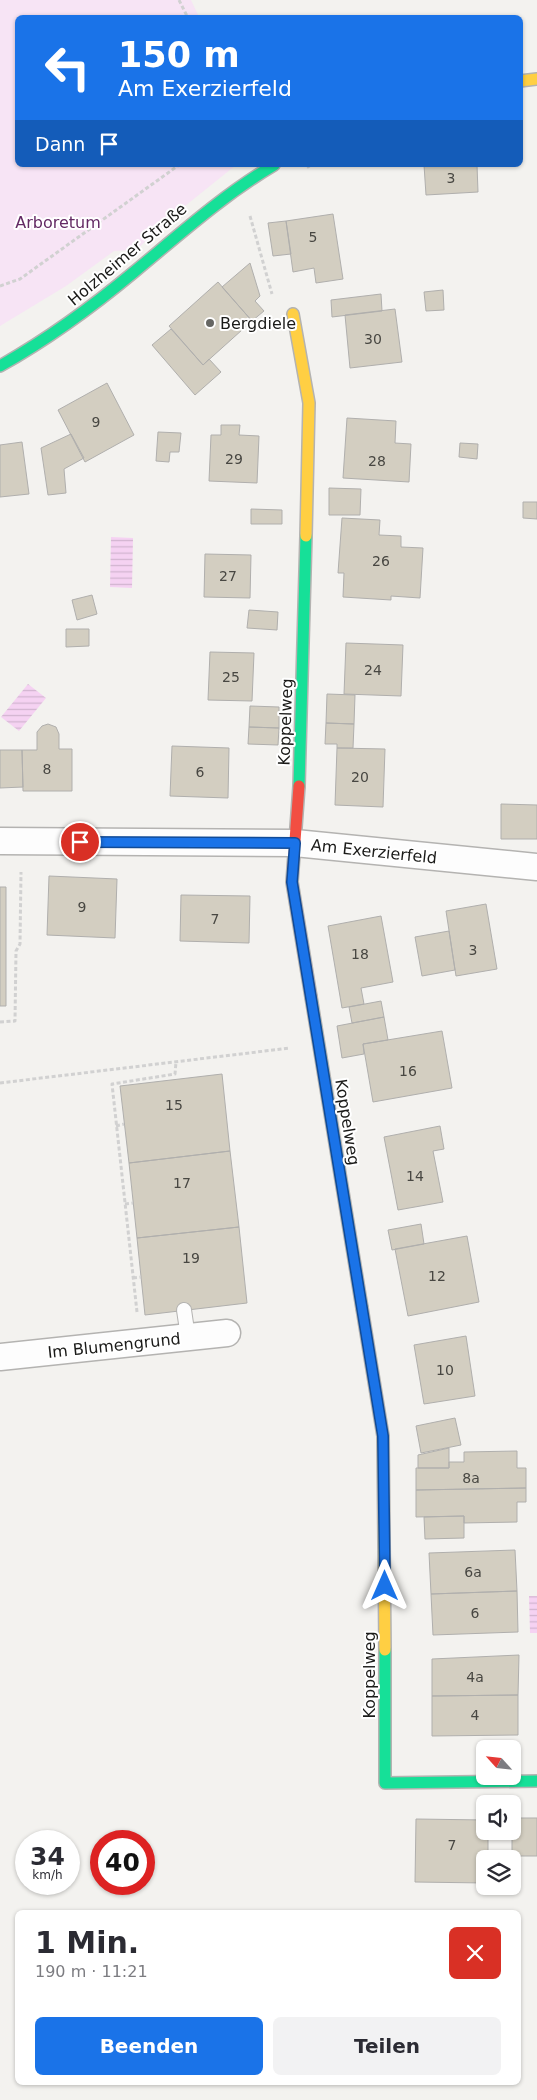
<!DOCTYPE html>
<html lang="de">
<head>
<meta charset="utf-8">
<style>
  body { margin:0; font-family:"DejaVu Sans",sans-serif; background:#f2f2f3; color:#2b2b33; height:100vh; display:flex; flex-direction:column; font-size:19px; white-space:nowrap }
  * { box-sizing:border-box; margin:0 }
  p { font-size:16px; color:#7c7c81 }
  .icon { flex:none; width:28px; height:28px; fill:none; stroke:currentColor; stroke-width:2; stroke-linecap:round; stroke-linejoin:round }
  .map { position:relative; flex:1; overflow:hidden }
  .drawer { position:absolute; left:15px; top:1910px; width:506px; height:175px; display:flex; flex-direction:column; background:#fff; border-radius:8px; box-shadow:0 1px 4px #0004 }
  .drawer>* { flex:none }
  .top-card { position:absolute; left:15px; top:15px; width:508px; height:152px; border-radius:8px; box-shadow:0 1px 4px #0004; background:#1a73e8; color:#fff; overflow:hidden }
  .needle { width:32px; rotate:297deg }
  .controls { position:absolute; left:476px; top:1740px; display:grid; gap:10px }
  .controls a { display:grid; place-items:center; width:45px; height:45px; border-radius:8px; background:#fff; box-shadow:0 1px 4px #0004; font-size:25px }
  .speed { position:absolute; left:15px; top:1830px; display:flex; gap:10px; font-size:25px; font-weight:700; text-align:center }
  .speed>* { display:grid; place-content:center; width:65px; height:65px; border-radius:50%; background:#fff; box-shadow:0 1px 4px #0004; line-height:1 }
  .speed small { font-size:12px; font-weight:400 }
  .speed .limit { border:8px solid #d22; background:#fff; color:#111 }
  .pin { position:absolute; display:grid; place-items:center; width:42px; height:42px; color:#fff; margin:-21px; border:2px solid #fff; border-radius:50%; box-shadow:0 1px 5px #0007 }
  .me { position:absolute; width:55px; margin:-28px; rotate:0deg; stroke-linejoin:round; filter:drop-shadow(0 0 4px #0008) }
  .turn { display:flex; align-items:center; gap:18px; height:105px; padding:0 20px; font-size:22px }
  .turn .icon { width:65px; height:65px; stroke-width:2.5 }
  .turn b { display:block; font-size:35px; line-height:42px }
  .then { display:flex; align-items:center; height:48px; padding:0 20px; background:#0003; gap:10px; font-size:19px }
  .round { display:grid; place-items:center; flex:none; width:52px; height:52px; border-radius:8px; background:#f2f2f3 }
  .overview { display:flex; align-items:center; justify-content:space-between; height:85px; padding:0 20px }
  h1 { font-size:30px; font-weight:800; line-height:38px }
  .action { display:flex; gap:10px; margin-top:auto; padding:10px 20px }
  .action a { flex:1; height:58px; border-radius:8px; background:#1a73e8; color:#fff; font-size:20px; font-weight:800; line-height:58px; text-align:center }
  .action a+a { background:#f2f2f3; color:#2b2b33 }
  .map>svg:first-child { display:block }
</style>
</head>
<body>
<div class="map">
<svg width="537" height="2100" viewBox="0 0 537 2100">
  <defs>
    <pattern id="water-rules" width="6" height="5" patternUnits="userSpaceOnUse" patternTransform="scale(1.25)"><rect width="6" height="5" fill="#f5d2f2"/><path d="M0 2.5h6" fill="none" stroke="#d1b4cf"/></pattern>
  </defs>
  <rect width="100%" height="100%" fill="#f3f2ef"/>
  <path fill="#f7e4f5" d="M0 0H191L199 17 18 18V165H236L180 210 136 250 114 251 66 286 0 326Z"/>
  <path fill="url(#water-rules)" d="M111 537 133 538 132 588 110 587Z
    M28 684 46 698 19 731 1 717Z
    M529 1596H537V1633H530Z"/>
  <path fill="#d3cec1" stroke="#b0afad" d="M424 165H477L478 192 426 195Z
    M333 214 343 279 316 283 314 268 293 272 286 221Z
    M286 221 291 254 273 256 268 223Z
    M250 263 260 296 255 301 264 311 252 321 222 287Z
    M218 282 252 321 203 365 169 326Z
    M443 290 444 310 426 311 424 292Z
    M381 294 382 311 332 317 331 300Z
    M395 309 402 362 350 368 345 315Z
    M171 329 203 365 209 359 221 372 195 395 152 345Z
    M107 383 134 435 85 462 58 410Z
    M347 418 396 421 395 443 411 444 409 482 343 478Z
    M221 425H240L239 435 259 436 257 483 209 481 211 435H221Z
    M158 432 181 433 179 452H170L169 462 156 461Z
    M71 434 84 458 64 469 66 493 48 495 41 448Z
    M22 442 29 494 0 497V445Z
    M460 443 478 444 477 459 459 457Z
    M329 488 361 489 360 515H329Z
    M523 502H537V519L523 518Z
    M251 509 282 510V524H251Z
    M342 518 380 520 379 535 401 536V547L423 548 420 598 391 596V600L343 597 344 573H338Z
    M205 554 251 555 250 598 204 597Z
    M92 595 97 614 77 620 72 600Z
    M249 610 278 612 277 630 247 628Z
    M66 629H89V646L66 647Z
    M346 643 403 645 401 696 344 694Z
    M210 652 254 653 252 701 208 700Z
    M327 694 355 695 354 724 326 723Z
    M250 706 279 707V728L249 727Z
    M326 723 354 724 353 748H337V744H325Z
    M48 724 56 727 59 734V749H72V791H23L22 750H37V732L42 726Z
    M249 727 279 728 278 745 248 744Z
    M172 746 229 748 228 798 170 796Z
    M337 748 385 749 383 807 335 805Z
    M0 750H22L23 787 0 788Z
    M501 804 537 805V839H501Z
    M49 876 117 879 115 938 47 935Z
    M0 887H6V1006H0Z
    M181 895 250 896 249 943 180 941Z
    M486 904 497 969 456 976 446 911Z
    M381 916 393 982 361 988 364 1004 342 1008 328 926Z
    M449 931 455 970 422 976 415 937Z
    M381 1001 384 1017 352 1023 349 1007Z
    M384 1017 388 1040 363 1044 364 1054 342 1058 337 1026Z
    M442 1031 452 1088 373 1102 363 1044Z
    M222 1074 230 1151 129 1163 120 1086Z
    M440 1126 444 1149 433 1151 443 1202 398 1210 384 1137Z
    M230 1151 239 1227 137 1238 129 1163Z
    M421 1224 424 1244 392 1250 388 1230Z
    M239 1227 247 1303 145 1315 137 1238Z
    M467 1236 479 1302 408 1316 395 1249Z
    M466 1336 475 1396 424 1404 414 1345Z
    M455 1418 461 1445 421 1453 416 1426Z
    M449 1448V1468H418V1455Z
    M517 1451V1468H526V1488L416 1490V1468H449V1462H464V1452Z
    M526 1488V1502H517V1522L464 1523V1516L416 1517V1490Z
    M464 1516V1538L425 1539 424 1517Z
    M515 1550 517 1591 431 1594 429 1553Z
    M517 1591 518 1632 433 1635 431 1594Z
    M519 1655 518 1695 432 1696V1659Z
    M518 1695V1735L432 1736V1696Z
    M512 1818H537V1856H512Z
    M416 1819 485 1820V1831H488V1859H485V1883L415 1882Z"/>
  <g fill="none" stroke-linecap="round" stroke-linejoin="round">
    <g stroke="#b4b3b1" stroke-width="16">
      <path id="lane" d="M184 1310 188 1337"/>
    </g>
    <g stroke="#b4b3b1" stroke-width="29">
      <path id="street" d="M0 841 295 843 537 867
        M0 1357 227 1333"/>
    </g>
    <g stroke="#b4b3b1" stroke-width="14">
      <path id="fast" d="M0 366C48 339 92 307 134 272 180 234 223 195 274 165
        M299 786 306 536
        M311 997 362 1308
        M385 1650V1783L537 1781"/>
    </g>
    <g stroke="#b4b3b1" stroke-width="14">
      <path id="slow" d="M520 81 537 79
        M293 314 309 403 306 536
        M362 1308 383 1436 385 1650"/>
    </g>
    <g stroke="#b4b3b1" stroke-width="14">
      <path id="jam" d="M299 786 292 882 311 997"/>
    </g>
    <path stroke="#d1d1d1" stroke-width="3" stroke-dasharray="4 2.5" stroke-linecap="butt" d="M179 0 188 18
      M307 165 309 168
      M250 216 272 294
      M0 286 20 279 179 165
      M0 1022 15 1021 16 951 20 944 21 872
      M0 1083 290 1048
      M116 1126 124 1124
      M125 1204 133 1203
      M133 1278 141 1277
      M137 1312 112 1084 175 1074 176 1062"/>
    <use href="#lane" stroke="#fdfdfd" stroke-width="14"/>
    <use href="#street" stroke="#fdfdfd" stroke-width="26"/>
    <use href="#fast" stroke="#16e098" stroke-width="11"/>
    <use href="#slow" stroke="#ffcf43" stroke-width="11"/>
    <use href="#jam" stroke="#f24e42" stroke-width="11"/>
  </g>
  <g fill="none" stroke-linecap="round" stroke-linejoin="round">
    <g stroke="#114b97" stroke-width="12">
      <path id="route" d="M80 842 295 843 292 882 383 1436 385 1586"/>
    </g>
    <use href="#route" stroke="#1a73e8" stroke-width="9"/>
  </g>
  <circle fill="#666663" stroke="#fff" stroke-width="2" cx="210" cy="323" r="5"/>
  <g text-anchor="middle" stroke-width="4" stroke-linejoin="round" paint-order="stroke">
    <g font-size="14" fill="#484742">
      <text x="451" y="183">3</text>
      <text x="313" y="242">5</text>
      <text x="373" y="344">30</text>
      <text x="96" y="427">9</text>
      <text x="234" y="464">29</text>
      <text x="377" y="466">28</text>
      <text x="381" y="566">26</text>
      <text x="228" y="581">27</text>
      <text x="373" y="675">24</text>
      <text x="231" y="682">25</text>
      <text x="47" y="774">8</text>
      <text x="200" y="777">6</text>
      <text x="360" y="782">20</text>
      <text x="82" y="912">9</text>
      <text x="215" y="924">7</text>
      <text x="473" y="955">3</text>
      <text x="360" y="959">18</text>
      <text x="408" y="1076">16</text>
      <text x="174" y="1110">15</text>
      <text x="415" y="1181">14</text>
      <text x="182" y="1188">17</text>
      <text x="191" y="1263">19</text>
      <text x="437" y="1281">12</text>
      <text x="445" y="1375">10</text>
      <text x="471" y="1483">8a</text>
      <text x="473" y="1577">6a</text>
      <text x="475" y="1618">6</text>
      <text x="475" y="1682">4a</text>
      <text x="475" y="1720">4</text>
      <text x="452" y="1850">7</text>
    </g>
    <g font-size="16" fill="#642a64" stroke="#fff">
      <text x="58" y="228">Arboretum</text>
    </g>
    <g font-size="16" fill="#1a1a18" stroke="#fff">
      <text transform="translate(127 254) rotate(-40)" y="6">Holzheimer Straße</text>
      <text transform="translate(285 722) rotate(-88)" y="6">Koppelweg</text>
      <text transform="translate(374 851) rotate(6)" y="6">Am Exerzierfeld</text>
      <text transform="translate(348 1122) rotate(81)" y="6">Koppelweg</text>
      <text transform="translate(114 1345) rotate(-6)" y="6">Im Blumengrund</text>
      <text transform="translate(369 1675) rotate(-90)" y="6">Koppelweg</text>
    </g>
    <g font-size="16" fill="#1a1a18" stroke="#fff" text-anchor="start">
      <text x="220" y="329">Bergdiele</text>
    </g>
  </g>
</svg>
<div class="controls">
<a><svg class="needle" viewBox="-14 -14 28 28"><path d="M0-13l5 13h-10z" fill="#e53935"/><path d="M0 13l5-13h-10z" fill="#7c7c81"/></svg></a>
<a><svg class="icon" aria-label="sound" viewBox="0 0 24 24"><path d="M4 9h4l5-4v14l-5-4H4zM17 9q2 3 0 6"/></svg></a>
<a><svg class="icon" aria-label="layers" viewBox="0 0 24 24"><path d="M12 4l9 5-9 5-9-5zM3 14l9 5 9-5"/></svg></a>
</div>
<div class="speed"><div>34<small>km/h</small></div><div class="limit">40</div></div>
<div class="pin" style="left:80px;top:842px;background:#d93025"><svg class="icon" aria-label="arrive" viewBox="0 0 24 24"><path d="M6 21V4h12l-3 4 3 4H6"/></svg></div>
<svg class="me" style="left:385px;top:1586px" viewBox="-20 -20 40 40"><path d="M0-17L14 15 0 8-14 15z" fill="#1a73e8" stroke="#fff" stroke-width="4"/></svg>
<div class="top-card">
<div class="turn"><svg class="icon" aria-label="left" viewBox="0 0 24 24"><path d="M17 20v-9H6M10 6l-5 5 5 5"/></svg><div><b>150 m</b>Am Exerzierfeld</div></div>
<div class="then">Dann<svg class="icon" aria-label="arrive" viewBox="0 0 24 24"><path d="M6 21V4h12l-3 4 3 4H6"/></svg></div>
</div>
<section class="drawer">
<div class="overview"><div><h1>1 Min.</h1><p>190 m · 11:21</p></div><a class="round" style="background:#d93025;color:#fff"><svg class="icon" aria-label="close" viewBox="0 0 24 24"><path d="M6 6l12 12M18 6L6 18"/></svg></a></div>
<div class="action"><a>Beenden</a><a>Teilen</a></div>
</section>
</div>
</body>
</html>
